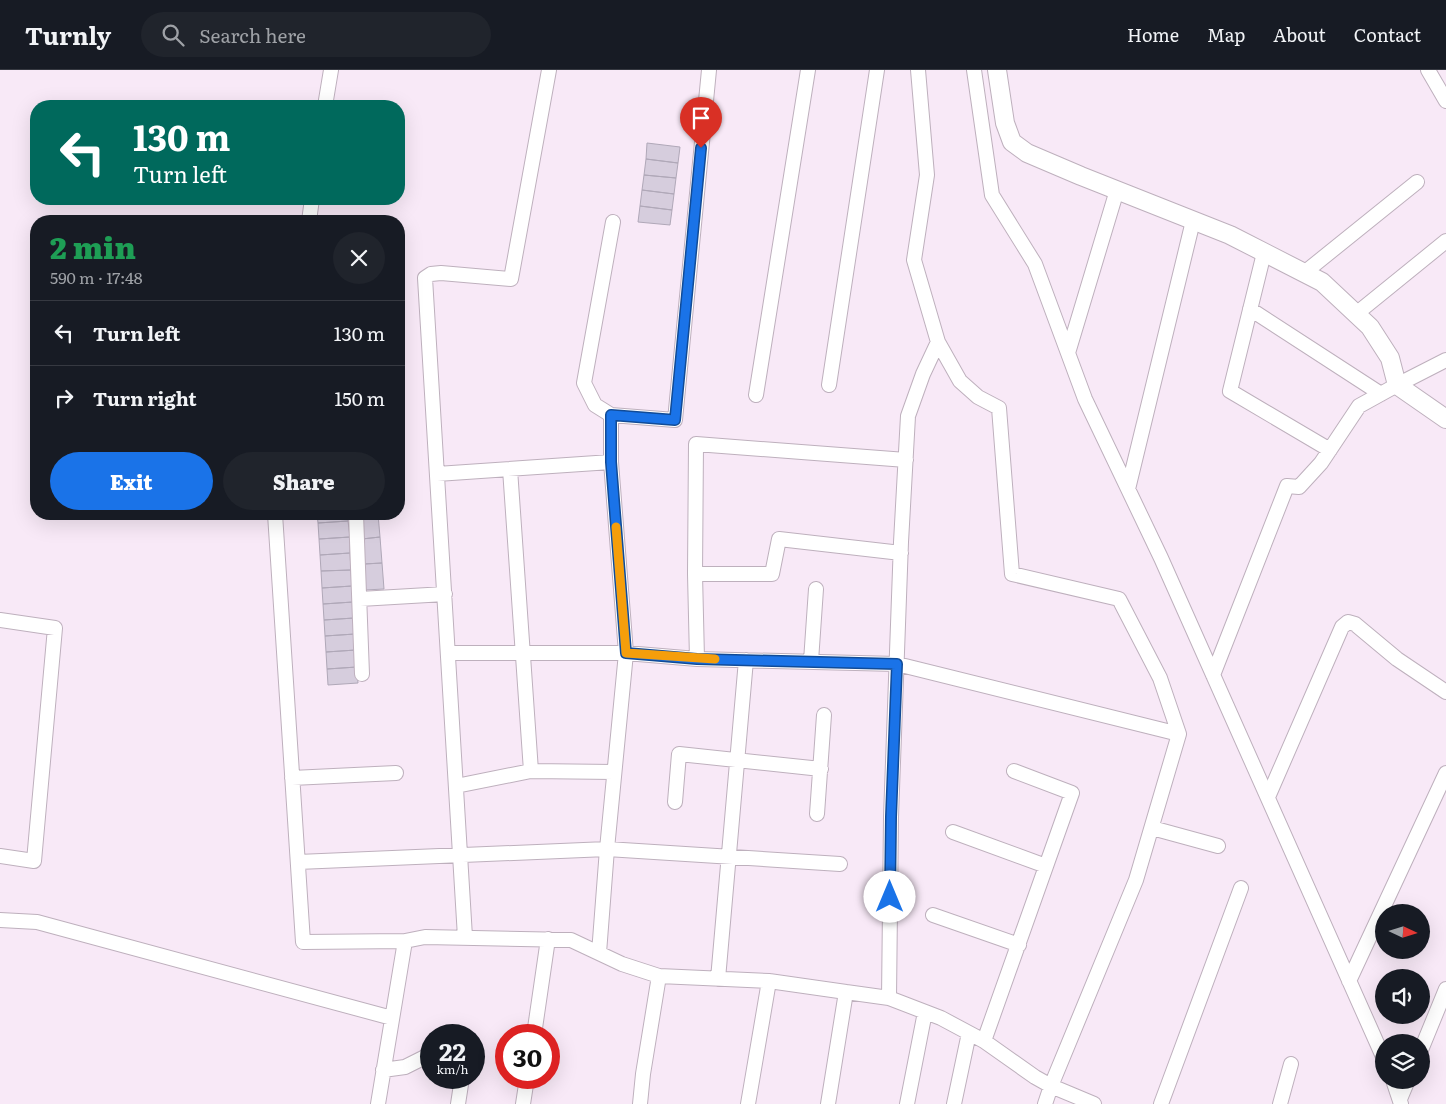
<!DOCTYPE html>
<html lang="en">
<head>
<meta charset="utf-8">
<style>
  body { margin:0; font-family:Literata,serif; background:#20242c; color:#f1f3f6; height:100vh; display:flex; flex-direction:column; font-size:19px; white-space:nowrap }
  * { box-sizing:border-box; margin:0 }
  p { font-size:16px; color:#9ea1a6 }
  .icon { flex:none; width:28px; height:28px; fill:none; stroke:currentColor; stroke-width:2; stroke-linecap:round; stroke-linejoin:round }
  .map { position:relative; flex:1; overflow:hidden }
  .panel { position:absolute; left:30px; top:145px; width:375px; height:305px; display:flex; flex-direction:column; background:#171b24; border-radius:20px; box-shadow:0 5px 20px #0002 }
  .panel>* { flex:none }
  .banner { position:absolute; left:30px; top:30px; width:375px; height:105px; border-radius:20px; box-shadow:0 5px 20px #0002; background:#00695c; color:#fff; overflow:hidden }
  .needle { width:32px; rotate:94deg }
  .tools { position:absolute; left:1375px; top:834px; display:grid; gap:10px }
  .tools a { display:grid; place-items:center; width:55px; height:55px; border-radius:50%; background:#171b24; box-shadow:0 5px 20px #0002; font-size:25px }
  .speed { position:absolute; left:420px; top:954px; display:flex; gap:10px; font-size:25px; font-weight:700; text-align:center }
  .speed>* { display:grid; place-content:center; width:65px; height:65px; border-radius:50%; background:#171b24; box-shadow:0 5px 20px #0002; line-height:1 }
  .speed small { font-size:12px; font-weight:400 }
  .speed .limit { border:8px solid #d22; background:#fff; color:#111 }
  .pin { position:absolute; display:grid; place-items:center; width:42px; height:42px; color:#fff; margin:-51px -21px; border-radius:50% 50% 50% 0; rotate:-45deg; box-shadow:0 0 5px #0007 }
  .pin .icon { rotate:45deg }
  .me { position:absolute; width:55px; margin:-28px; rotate:0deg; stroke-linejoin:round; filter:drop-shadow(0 0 4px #0008) }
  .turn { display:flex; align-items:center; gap:18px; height:105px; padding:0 20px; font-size:22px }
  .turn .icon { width:65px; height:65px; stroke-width:2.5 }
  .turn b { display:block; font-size:35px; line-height:42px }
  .round { display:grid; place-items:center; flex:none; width:52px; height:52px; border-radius:26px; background:#20242c }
  .headline { display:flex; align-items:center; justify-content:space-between; height:85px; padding:0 20px }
  h1 { font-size:30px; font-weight:800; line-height:38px; color:#1e9e55 }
  .primary-button { display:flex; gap:10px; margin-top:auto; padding:10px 20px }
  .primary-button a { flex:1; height:58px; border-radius:30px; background:#1a73e8; color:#fff; font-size:20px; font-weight:800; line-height:58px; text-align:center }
  .primary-button a+a { background:#20242c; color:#f1f3f6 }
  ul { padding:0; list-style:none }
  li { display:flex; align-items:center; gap:15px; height:65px; padding:0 20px; border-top:1px solid #363941 }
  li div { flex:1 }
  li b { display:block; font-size:19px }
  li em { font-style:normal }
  header { display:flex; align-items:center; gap:30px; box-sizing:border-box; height:70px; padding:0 25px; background:#171b24; border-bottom:1px solid #363941 }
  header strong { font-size:24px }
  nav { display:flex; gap:28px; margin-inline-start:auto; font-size:18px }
  .search { width:350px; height:45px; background:#20242c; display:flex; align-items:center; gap:12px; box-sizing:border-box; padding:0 18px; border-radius:28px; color:#9ea1a6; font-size:19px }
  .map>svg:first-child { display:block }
</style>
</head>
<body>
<header>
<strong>Turnly</strong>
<div class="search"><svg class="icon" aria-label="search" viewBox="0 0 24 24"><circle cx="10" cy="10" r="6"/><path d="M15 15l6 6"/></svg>Search here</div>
<nav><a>Home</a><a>Map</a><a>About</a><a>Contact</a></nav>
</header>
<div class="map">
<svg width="1446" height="1034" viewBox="0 0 1446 1034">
  <rect width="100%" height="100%" fill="#f8e9f7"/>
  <path fill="#d6cddd" stroke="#b0a8b8" d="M647 73 680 77 678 93 646 89Z
    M646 89 678 93 676 108 644 105Z
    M644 105 676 108 674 124 642 120Z
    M642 120 674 124 672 140 640 136Z
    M640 136 672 140 670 155 638 152Z
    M317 444H348V451L318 453Z
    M360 444H378L380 467 362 469Z
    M348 451 350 467 319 469 318 453Z
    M350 467V483L320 485 319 469Z
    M380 467 382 493 364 494 362 469Z
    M350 483 351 500 321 501 320 485Z
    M382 493 384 519 365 520 364 494Z
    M351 500 352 516 322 518 321 501Z
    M352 516 353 532 323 534 322 518Z
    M353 532 354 548 324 550 323 534Z
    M354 548 355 564 325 566 324 550Z
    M355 564 356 580 326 582 325 566Z
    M356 580 357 597 327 599 326 582Z
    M357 597 358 613 328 615 327 599Z"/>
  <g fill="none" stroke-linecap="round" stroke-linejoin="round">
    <g stroke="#beb0bd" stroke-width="16">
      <path id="minor" d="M974 0 992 125 1035 194 1085 329 1161 488 1384 989
        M1428 0 1446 31
        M325 36 331 0
        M309 151 312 129
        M1264 183 1230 321 1330 380
        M1304 203 1417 112
        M1250 239 1381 324
        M1356 244 1446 171
        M938 272 960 311 978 327 999 338 1012 504 1119 529 1160 608 1179 664
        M1068 283 1117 120
        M829 315 877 0
        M756 325 808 0
        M611 345 595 335 584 313 613 152
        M437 404 611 392
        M1128 419 1193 151
        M275 444 303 872 405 871
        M356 444 362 604
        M695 504H772L779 469 901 483
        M360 529 445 524
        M0 550 55 558 34 791 0 786
        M448 583H626L697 589 695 504 696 374 906 390
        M697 589 897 594 1179 664 1136 810 1051 1016 1094 1034
        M811 591 816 519
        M1213 605 1287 416 1299 417 1321 393 1359 336 1397 315 1446 290
        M531 701 614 702
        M292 708 396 703
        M456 716 531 701 510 399
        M1268 727 1342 557 1348 552 1355 554 1397 589 1446 622
        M675 732 679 684 821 699
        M817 744 824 645
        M1152 758 1218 776
        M953 762 1046 796
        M298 792 607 779 840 794
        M933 845 1019 875
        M0 850 37 852 392 948
        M465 867 425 208 431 204 441 203 511 209 549 0
        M599 883 607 779 626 583 611 392V345L675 350 709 0
        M718 909 746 590
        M1349 911 1446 703
        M889 928 891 747 901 472 908 346 923 304 938 272 914 190 927 105 918 0
        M534 965 548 869
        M984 971 1072 723 1014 701
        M1421 980 1446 919
        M383 1000 405 997 431 984
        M1393 1010 1401 1034
        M1400 1029 1408 1010
        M378 1034 405 871 425 867 571 870 622 894 659 906 769 911 846 922
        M458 1034 462 1008
        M523 1034 527 1008
        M640 1034 643 1004 659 906
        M748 1034 769 911
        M828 1034 846 922 889 928 941 948 984 971 1035 1007 1051 1016 1045 1034
        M907 1034 925 942
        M954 1034 969 963
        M1161 1034 1241 818
        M1280 1034 1291 994"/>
    </g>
    <g stroke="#beb0bd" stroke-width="20">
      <path id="tertiary" d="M997 0 1005 53 1012 72 1027 83 1081 106 1230 165 1322 212 1370 257 1390 288 1397 315 1446 349"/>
    </g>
    <use href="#minor" stroke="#fff" stroke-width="14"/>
    <use href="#tertiary" stroke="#fff" stroke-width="18"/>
  </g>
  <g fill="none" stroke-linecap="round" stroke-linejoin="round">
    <g stroke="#114b97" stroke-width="12">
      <path id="route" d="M701 78 675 350 611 345V392L626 583 697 589 897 594 891 747 890 827"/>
    </g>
    <use href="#route" stroke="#1a73e8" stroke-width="9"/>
    <path stroke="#f59e0b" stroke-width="9" d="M616 457 626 583 715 589"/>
  </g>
</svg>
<div class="tools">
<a><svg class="needle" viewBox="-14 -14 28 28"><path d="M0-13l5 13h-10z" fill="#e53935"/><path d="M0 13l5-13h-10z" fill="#9ea1a6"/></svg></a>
<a><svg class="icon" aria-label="sound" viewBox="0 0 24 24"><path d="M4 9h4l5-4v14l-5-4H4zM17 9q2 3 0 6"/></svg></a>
<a><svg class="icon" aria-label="layers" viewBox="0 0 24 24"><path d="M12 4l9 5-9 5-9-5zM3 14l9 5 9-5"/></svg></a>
</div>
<div class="speed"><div>22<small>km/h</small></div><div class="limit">30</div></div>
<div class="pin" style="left:701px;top:78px;background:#d93025"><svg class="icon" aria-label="arrive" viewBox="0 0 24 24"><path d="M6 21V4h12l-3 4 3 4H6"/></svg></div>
<svg class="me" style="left:890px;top:827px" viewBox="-20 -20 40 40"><circle r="19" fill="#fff"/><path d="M0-13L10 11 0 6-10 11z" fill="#1a73e8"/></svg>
<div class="banner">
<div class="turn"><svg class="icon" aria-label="left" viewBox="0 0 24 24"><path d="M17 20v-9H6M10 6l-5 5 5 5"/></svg><div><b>130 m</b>Turn left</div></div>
</div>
<section class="panel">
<div class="headline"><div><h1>2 min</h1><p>590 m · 17:48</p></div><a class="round"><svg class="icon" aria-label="close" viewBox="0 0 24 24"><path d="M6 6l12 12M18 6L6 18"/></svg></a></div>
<ul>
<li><svg class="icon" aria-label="left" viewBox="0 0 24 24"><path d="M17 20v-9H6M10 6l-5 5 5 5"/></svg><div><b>Turn left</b></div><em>130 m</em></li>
<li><svg class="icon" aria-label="right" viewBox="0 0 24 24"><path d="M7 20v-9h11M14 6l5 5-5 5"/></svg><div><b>Turn right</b></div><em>150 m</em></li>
</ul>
<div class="primary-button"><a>Exit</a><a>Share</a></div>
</section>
</div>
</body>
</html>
